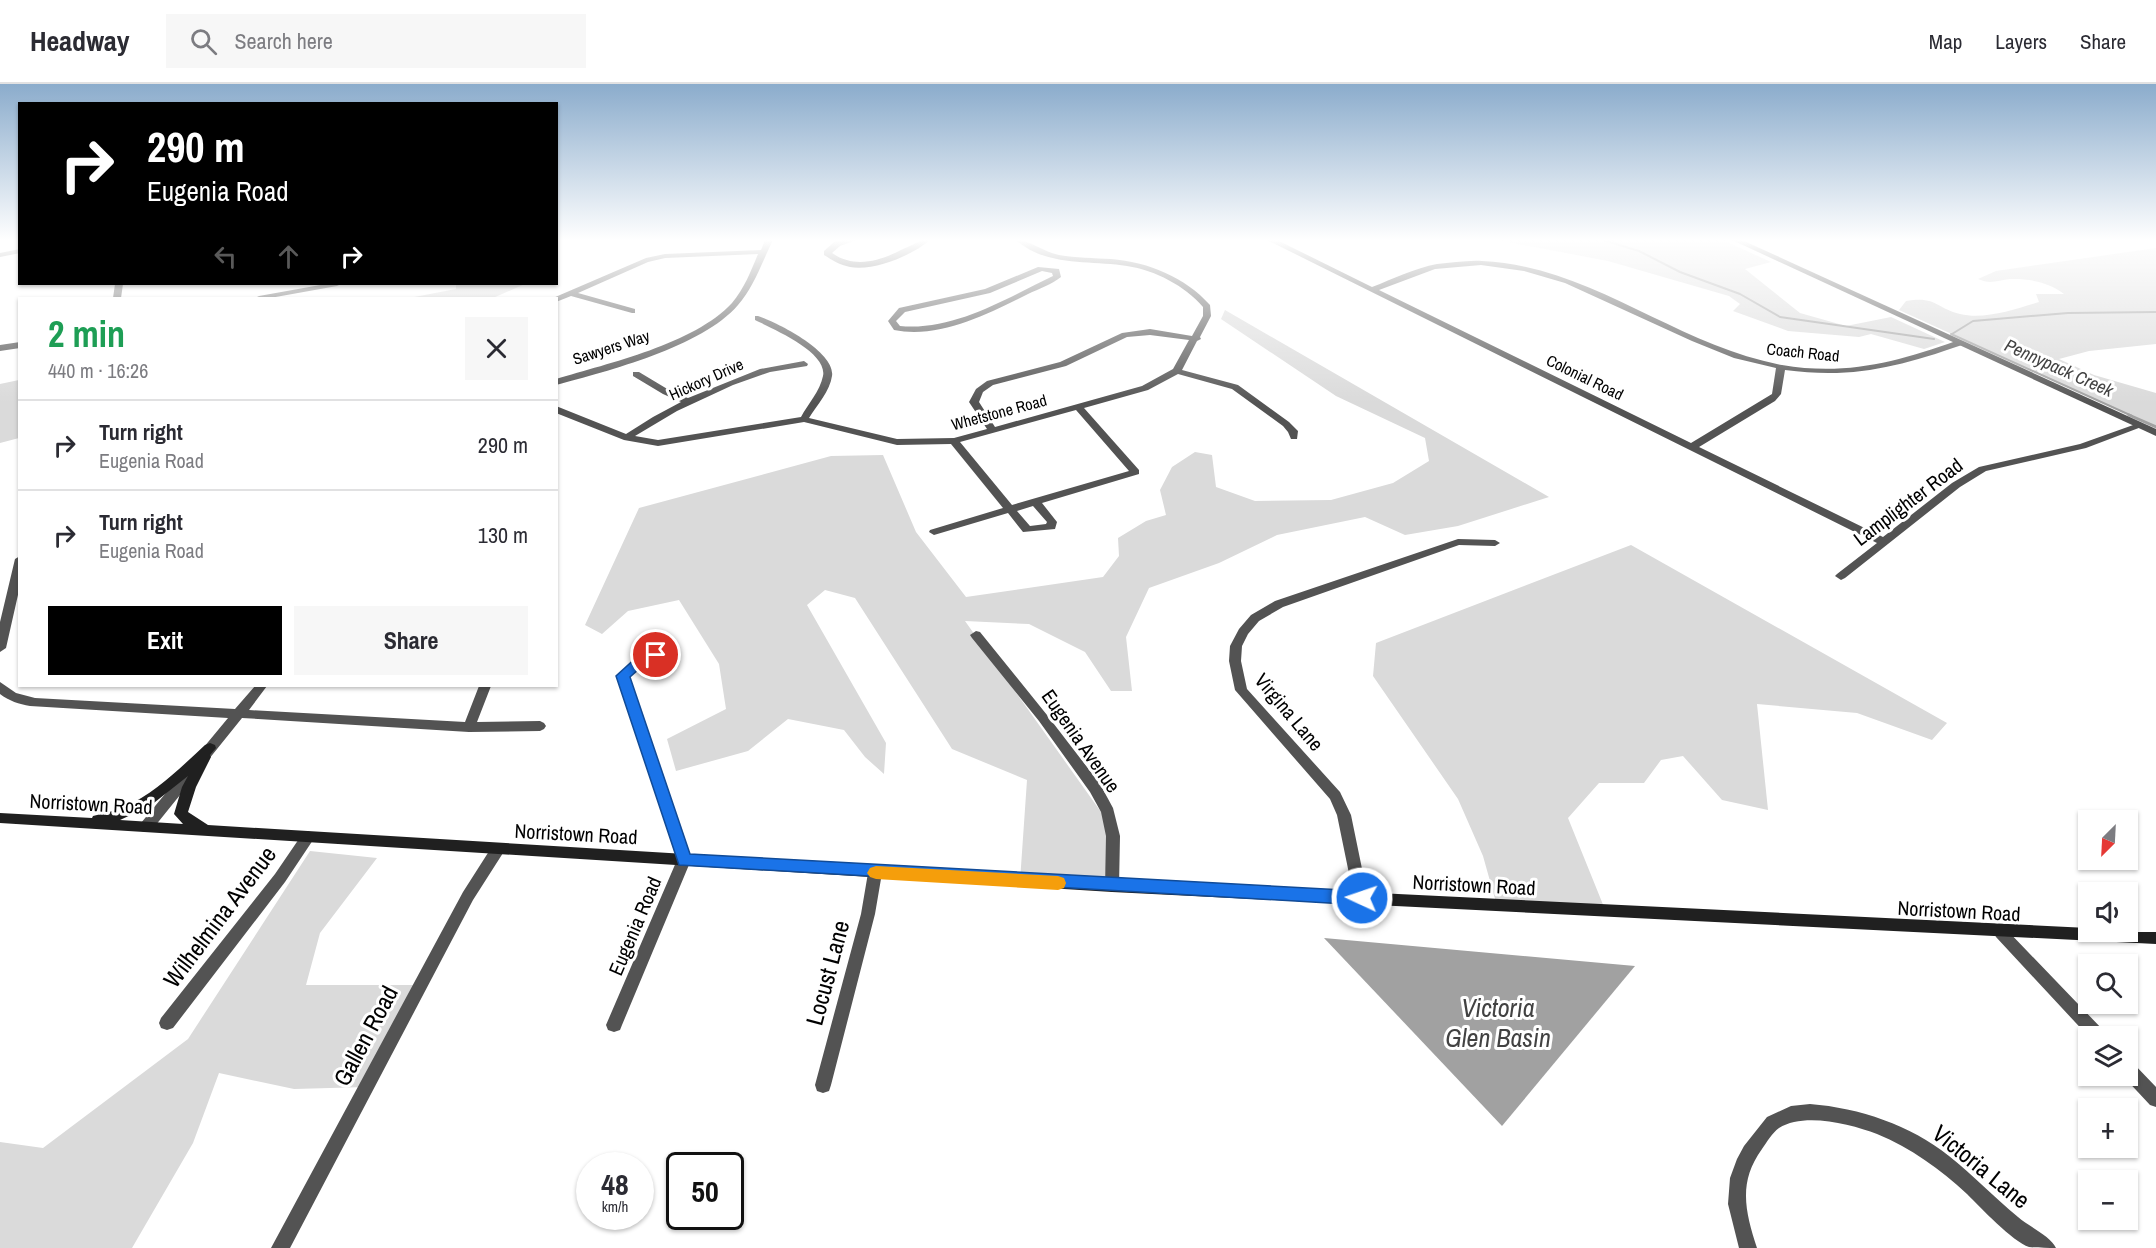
<!DOCTYPE html>
<html lang="en">
<head>
<meta charset="utf-8">
<style>
  body { margin:0; font-family:"Archivo Narrow",sans-serif; background:#f7f7f7; color:#2b2b33; height:100vh; display:flex; flex-direction:column; font-size:22px; white-space:nowrap }
  * { box-sizing:border-box; margin:0 }
  p { font-size:20px; color:#7c7c81 }
  .icon { flex:none; width:33px; height:33px; fill:none; stroke:currentColor; stroke-width:2; stroke-linecap:round; stroke-linejoin:round }
  .map { position:relative; flex:1; overflow:hidden }
  .details { position:absolute; left:18px; top:213px; width:540px; height:390px; display:flex; flex-direction:column; background:#fff; border-radius:0px; box-shadow:0 2px 4px #0004 }
  .details>* { flex:none }
  .top-card { position:absolute; left:18px; top:18px; width:540px; height:183px; border-radius:0px; box-shadow:0 2px 4px #0004; background:#000; color:#fff; overflow:hidden }
  .needle { width:39px; rotate:204deg }
  .buttons { position:absolute; left:2078px; top:726px; display:grid; gap:12px }
  .buttons a { display:grid; place-items:center; width:60px; height:60px; border-radius:0px; background:#fff; box-shadow:0 2px 4px #0004; font-size:30px }
  .speed { position:absolute; left:576px; top:1068px; display:flex; gap:12px; font-size:30px; font-weight:700; text-align:center }
  .speed>* { display:grid; place-content:center; width:78px; height:78px; border-radius:50%; background:#fff; box-shadow:0 2px 4px #0004; line-height:1 }
  .speed small { font-size:15px; font-weight:400 }
  .speed .limit { border:3px solid #111; border-radius:9px; background:#fff; color:#111 }
  .pin { position:absolute; display:grid; place-items:center; width:51px; height:51px; color:#fff; margin:-26px; border:3px solid #fff; border-radius:50%; box-shadow:0 2px 6px #0007 }
  .me { position:absolute; width:66px; margin:-33px; rotate:273deg; stroke-linejoin:round; filter:drop-shadow(0 0 4px #0008) }
  .turn { display:flex; align-items:center; gap:21px; height:126px; padding:0 30px; font-size:27px }
  .turn .icon { width:78px; height:78px; stroke-width:2.5 }
  .turn b { display:block; font-size:42px; line-height:51px }
  .lanes { display:flex; align-items:center; height:57px; padding:0 30px; background:#0003; justify-content:center; gap:30px; direction:ltr }
  .lanes .off { opacity:.35 }
  .round { display:grid; place-items:center; flex:none; width:63px; height:63px; border-radius:0px; background:#f7f7f7 }
  .overview { display:flex; align-items:center; justify-content:space-between; height:102px; padding:0 30px }
  h1 { font-size:36px; font-weight:700; line-height:45px; color:#1e9e55 }
  .primary-button { display:flex; gap:12px; margin-top:auto; padding:12px 30px }
  .primary-button a { flex:1; height:69px; border-radius:0px; background:#000; color:#fff; font-size:24px; font-weight:700; line-height:69px; text-align:center }
  .primary-button a+a { background:#f7f7f7; color:#2b2b33 }
  ul { padding:0; list-style:none }
  li { display:flex; align-items:center; gap:18px; height:90px; padding:0 30px; border-top:2px solid #e1e1e2 }
  li div { flex:1 }
  li b { display:block; font-size:22px }
  li em { font-style:normal }
  header { display:flex; align-items:center; gap:36px; box-sizing:border-box; height:84px; padding:0 30px; background:#fff; border-bottom:2px solid #e1e1e2 }
  header strong { font-size:28px }
  nav { display:flex; gap:33px; margin-inline-start:auto; font-size:21px }
  .search { width:420px; height:54px; background:#f7f7f7; display:flex; align-items:center; gap:15px; box-sizing:border-box; padding:0 21px; border-radius:0px; color:#7c7c81; font-size:22px }
  .map>svg:first-child { display:block }
</style>
</head>
<body>
<header>
<strong>Headway</strong>
<div class="search"><svg class="icon" aria-label="search" viewBox="0 0 24 24"><circle cx="10" cy="10" r="6"/><path d="M15 15l6 6"/></svg>Search here</div>
<nav><a>Map</a><a>Layers</a><a>Share</a></nav>
</header>
<div class="map">
<svg width="2156" height="1164" viewBox="0 0 2156 1164">
  <rect width="100%" height="100%" fill="#fff"/>
  <path fill="#dadada" d="M1497 156H1723L1771 178 1745 185 1800 229 1846 242 1891 233 1945 258 1924 265 1871 250 1859 253 1788 247 1733 227 1740 220 1729 212 1608 177Z
    M2156 164V260L2089 267 2059 275 2094 291 2156 309V343L1899 226 1906 217C1937 212 1935 224 1960 230 1985 236 2016 225 2039 218L2036 210H2064C2050 199 2029 194 2010 195 1998 196 1991 201 1978 195L1996 187Z
    M456 200H525L493 214H409L456 205Z
    M1225 226 1549 413 1458 442 1405 451 1365 433 1277 451 1219 479 1149 504 1126 553 1132 607H1111L1085 568 1029 540 965 537 1111 742 1104 802 1020 797 1027 696 952 665 855 514 825 506 807 521 886 659 884 690 865 673 844 646 788 635 748 667 676 687 667 655 726 625 719 580 679 516 628 527 602 550 585 541 639 424 831 372 883 371 916 448 966 513 1103 493 1119 472 1118 454 1146 437 1166 431 1160 406 1172 383 1195 368 1212 371 1216 403 1255 417 1331 416 1393 399 1429 377 1425 354 1336 312 1221 235Z
    M19 296V354L0 359V300Z
    M1631 461 1947 639 1932 656 1857 629 1757 620 1768 726 1722 716 1683 672 1661 676 1644 699H1599L1568 734 1606 828 1497 822 1483 772 1458 715 1373 592 1376 559Z
    M310 767 377 774 320 849 306 901H421L366 1003 294 1005 219 989 193 1059 132 1164H0V1058L43 1064 188 955Z"/>
  <path fill="#a1a1a1" d="M1324 854 1635 882 1502 1042Z"/>
  <g fill="none" stroke-linecap="round" stroke-linejoin="round">
    <path stroke="#a1a1a1" stroke-width="2" d="M1603 156 1639 167 1680 188 1740 210 1780 233 1934 255
      M1951 250 2132 332
      M1952 250 1973 237 2068 229 2156 228"/>
    <path stroke="#a1a1a1" stroke-width="3" d="M2129 331 2156 343"/>
    <path fill="#535353" fill-rule="evenodd" d="M765 156H773C762 178 754 203 738 221 702 263 608 287 556 301V295C609 279 694 260 732 219 744 205 751 187 758 170L665 174 648 178 578 209 635 225V229H632L571 212 556 218V214H553L646 174 665 170 761 166Z
      M843 156H856L840 162 832 169C855 185 880 177 903 165 913 161 919 156 930 156 911 172 875 187 850 183 840 181 832 176 824 171V167L834 158Z
      M1016 156C1030 156 1044 168 1059 171 1076 174 1094 174 1111 175 1148 178 1185 193 1210 221L1211 232 1200 253 1201 255 1197 257 1182 286 1238 301 1289 338 1298 347 1297 355H1291L1288 348 1283 342 1232 305 1178 290 1148 306 1084 324 1139 386V390L1042 419 1057 438 1055 445 1023 448 1008 429 934 451 929 448 930 446 1003 424 951 360 897 361 804 338 658 362 624 356 556 329V322L626 350 653 333 681 318 663 310 633 292V288H639L669 306 688 314 760 285 804 277 808 280 807 282 770 288 733 301 677 327 635 352 658 356 801 333C808 320 820 307 823 292 828 268 773 245 755 236V232H758C777 238 836 268 832 292 830 307 817 321 809 334L897 355 954 354 987 345 969 318 976 305 987 297 1060 278 1122 249 1150 245 1192 252 1203 232V223C1185 202 1155 186 1127 182 1090 176 1046 183 1016 156ZM1150 251 1189 256 1173 285 1142 302 995 343 979 318 983 308 993 301 1066 282 1127 253ZM1076 326 1129 387 1012 421 960 358ZM1033 422 1047 438 1046 440 1030 442 1017 427Z
      M1267 156H1277L1372 203C1393 195 1415 184 1437 180 1451 179 1468 176 1482 177 1591 182 1677 262 1782 281 1845 292 1897 278 1956 257H1962V261C1898 283 1853 295 1785 286L1781 310 1775 317 1699 363 1883 453 1952 399 1979 383 2080 360 2136 340H2142L2144 342 2086 364 1986 387 1960 403 1845 494 1841 496 1835 492 1837 490 1877 459ZM1481 181 1524 187 1565 199 1692 257 1734 274 1776 284 1772 310 1691 359 1379 206 1435 185Z
      M20 165V169L0 173V169Z
      M1038 183 1059 185 1061 193C1052 200 1039 205 1028 210 987 230 940 255 894 246L888 237 899 224 985 205ZM1042 187 1052 189 1053 192C1005 215 954 247 900 242L896 237 905 228 990 209Z
      M115 200H123L121 214H113Z
      M326 200H341L337 202 270 214H255L259 212Z
      M20 258V264L0 267V261Z
      M1458 455 1495 456 1500 459 1495 462 1459 461 1283 523 1259 537 1248 550 1242 562 1241 577 1247 605 1340 708 1351 731 1368 814 1366 818 1361 820 1356 818 1354 814 1337 731 1330 715 1235 606 1229 577 1230 562 1239 545 1251 531 1275 517Z
      M20 472V502L6 564 0 568V538L15 475Z
      M976 547 980 548 1047 631 1100 700 1113 724 1120 752 1119 802 1117 806 1112 808 1107 806 1105 802 1106 752 1101 728 1090 708 1039 637 972 554 970 551Z
      M656 567 660 568 662 571 660 574 646 578 629 593 691 776 622 941 620 946 614 948 608 946 606 941 677 776 617 592 638 572Z
      M0 598 16 609 35 614 235 625 255 602H267L249 626 465 638 479 602H491L477 638 540 637 544 639 546 642 544 645 540 647 469 648 242 634 151 747 146 748 141 747 139 743 141 739 228 634 30 622C19 620 9 617 0 610Z
      M308 747 313 749 315 753 285 798 173 944 167 946 161 944 159 939 161 934 275 790 303 749Z
      M498 759 503 761 505 765 503 769 473 816 290 1164H271L463 808 493 761Z
      M875 783 880 785 882 789 875 830 831 1001 829 1007 823 1009 817 1007 815 1001 861 830 868 789 870 785Z
      M2001 843 2006 845 2104 947 2106 952H2088L1996 853 1994 849 1996 845Z
      M2127 976 2133 979 2156 1003V1023L2150 1021 2123 992H2127Z
      M1810 1020C1860 1024 1910 1041 1949 1072 1973 1091 1994 1113 2018 1133 2028 1142 2051 1152 2056 1164 2048 1164 2036 1164 2029 1163 2013 1158 1980 1123 1967 1110 1940 1085 1911 1064 1877 1050 1851 1040 1804 1028 1779 1044 1772 1049 1767 1058 1762 1065 1738 1098 1745 1127 1757 1164H1739L1728 1120 1730 1094 1737 1075 1744 1062 1767 1033 1791 1022Z"/>
    <path fill="#535353" fill-rule="evenodd" d="M1732 156H1742L2156 345V352Z"/>
    <path fill="#202020" fill-rule="evenodd" d="M210 659 215 661 216 664 210 671 211 673 196 703 188 728 208 741 1112 796 2088 844V848H2156V860L1112 808 0 739V729L92 734 93 732C104 729 114 727 124 723 156 709 181 683 205 661ZM188 692 182 703 174 730 183 740 120 736 150 722Z"/>
  </g>
  <linearGradient id="sky" x2="0" y2="1"><stop stop-color="#8baccc"/><stop offset="0.49" stop-color="#fff"/><stop offset="1" stop-color="#fff" stop-opacity="0"/></linearGradient>
  <rect width="2156" height="319" fill="url(#sky)"/>
  <path fill="#1a73e8" stroke="#114b97" stroke-width="1.5" d="M656 566 661 568V574L647 578 630 593 690 770 1362 807 1367 809 1370 814 1367 819 1362 821 679 781 616 592 638 572Z"/>
  <path fill="#f59e0b" d="M876 782 1058 792 1064 794 1066 799 1064 804 1058 806 876 795 870 793 867 789 870 784Z"/>
  <g text-anchor="middle" stroke-width="6" stroke-linejoin="round" paint-order="stroke">
    <g font-size="16" fill="#000" stroke="#fff">
      <text transform="translate(611 263) rotate(-18)" y="6">Sawyers Way</text>
      <text transform="translate(1803 268) rotate(6)" y="6">Coach Road</text>
      <text transform="translate(1585 293) rotate(26)" y="6">Colonial Road</text>
      <text transform="translate(706 295) rotate(-24)" y="6">Hickory Drive</text>
      <text transform="translate(999 328) rotate(-15)" y="6">Whetstone Road</text>
    </g>
    <g font-size="18" font-style="italic" fill="#424242" stroke="#fff">
      <text transform="translate(2059 284) rotate(24)" y="6">Pennypack Creek</text>
    </g>
    <g font-size="20" fill="#000" stroke="#fff">
      <text transform="translate(1908 418) rotate(-37)" y="7">Lamplighter Road</text>
      <text transform="translate(1289 628) rotate(50)" y="7">Virgina Lane</text>
      <text transform="translate(1081 657) rotate(55)" y="7">Eugenia Avenue</text>
      <text transform="translate(91 720) rotate(3)" y="7">Norristown Road</text>
      <text transform="translate(576 750) rotate(3)" y="7">Norristown Road</text>
      <text transform="translate(1474 801) rotate(3)" y="7">Norristown Road</text>
      <text transform="translate(1959 827) rotate(3)" y="7">Norristown Road</text>
      <text transform="translate(635 842) rotate(-67)" y="7">Eugenia Road</text>
    </g>
    <g font-size="24" fill="#000" stroke="#fff">
      <text transform="translate(220 833) rotate(-53)" y="8">Wilhelmina Avenue</text>
      <text transform="translate(828 889) rotate(-75)" y="8">Locust Lane</text>
      <text transform="translate(366 952) rotate(-62)" y="8">Gallen Road</text>
      <text transform="translate(1981 1083) rotate(39)" y="8">Victoria Lane</text>
    </g>
    <g font-size="26" font-style="italic" fill="#424242" stroke="#fff">
      <text x="1498" y="933">Victoria<tspan x="1498" dy="30">Glen Basin</tspan></text>
    </g>
  </g>
</svg>
<div class="buttons">
<a><svg class="needle" viewBox="-14 -14 28 28"><path d="M0-13l5 13h-10z" fill="#e53935"/><path d="M0 13l5-13h-10z" fill="#7c7c81"/></svg></a>
<a><svg class="icon" aria-label="sound" viewBox="0 0 24 24"><path d="M4 9h4l5-4v14l-5-4H4zM17 9q2 3 0 6"/></svg></a>
<a><svg class="icon" aria-label="search" viewBox="0 0 24 24"><circle cx="10" cy="10" r="6"/><path d="M15 15l6 6"/></svg></a>
<a><svg class="icon" aria-label="layers" viewBox="0 0 24 24"><path d="M12 4l9 5-9 5-9-5zM3 14l9 5 9-5"/></svg></a>
<a>+</a>
<a>−</a>
</div>
<div class="speed"><div>48<small>km/h</small></div><div class="limit">50</div></div>
<div class="pin" style="left:656px;top:571px;background:#d93025"><svg class="icon" aria-label="arrive" viewBox="0 0 24 24"><path d="M6 21V4h12l-3 4 3 4H6"/></svg></div>
<svg class="me" style="left:1362px;top:814px" viewBox="-20 -20 40 40"><circle r="17" fill="#1a73e8" stroke="#fff" stroke-width="3"/><path d="M0-11L8 9 0 5-8 9z" fill="#fff"/></svg>
<div class="top-card">
<div class="turn"><svg class="icon" aria-label="right" viewBox="0 0 24 24"><path d="M7 20v-9h11M14 6l5 5-5 5"/></svg><div><b>290 m</b>Eugenia Road</div></div>
<div class="lanes"><svg class="icon off" aria-label="left" viewBox="0 0 24 24"><path d="M17 20v-9H6M10 6l-5 5 5 5"/></svg><svg class="icon off" aria-label="ahead" viewBox="0 0 24 24"><path d="M12 20V5M6 11l6-6 6 6"/></svg><svg class="icon" aria-label="right" viewBox="0 0 24 24"><path d="M7 20v-9h11M14 6l5 5-5 5"/></svg></div>
</div>
<section class="details">
<div class="overview"><div><h1>2 min</h1><p>440 m · 16:26</p></div><a class="round"><svg class="icon" aria-label="close" viewBox="0 0 24 24"><path d="M6 6l12 12M18 6L6 18"/></svg></a></div>
<ul>
<li><svg class="icon" aria-label="right" viewBox="0 0 24 24"><path d="M7 20v-9h11M14 6l5 5-5 5"/></svg><div><b>Turn right</b><p>Eugenia Road</p></div><em>290 m</em></li>
<li><svg class="icon" aria-label="right" viewBox="0 0 24 24"><path d="M7 20v-9h11M14 6l5 5-5 5"/></svg><div><b>Turn right</b><p>Eugenia Road</p></div><em>130 m</em></li>
</ul>
<div class="primary-button"><a>Exit</a><a>Share</a></div>
</section>
</div>
</body>
</html>
